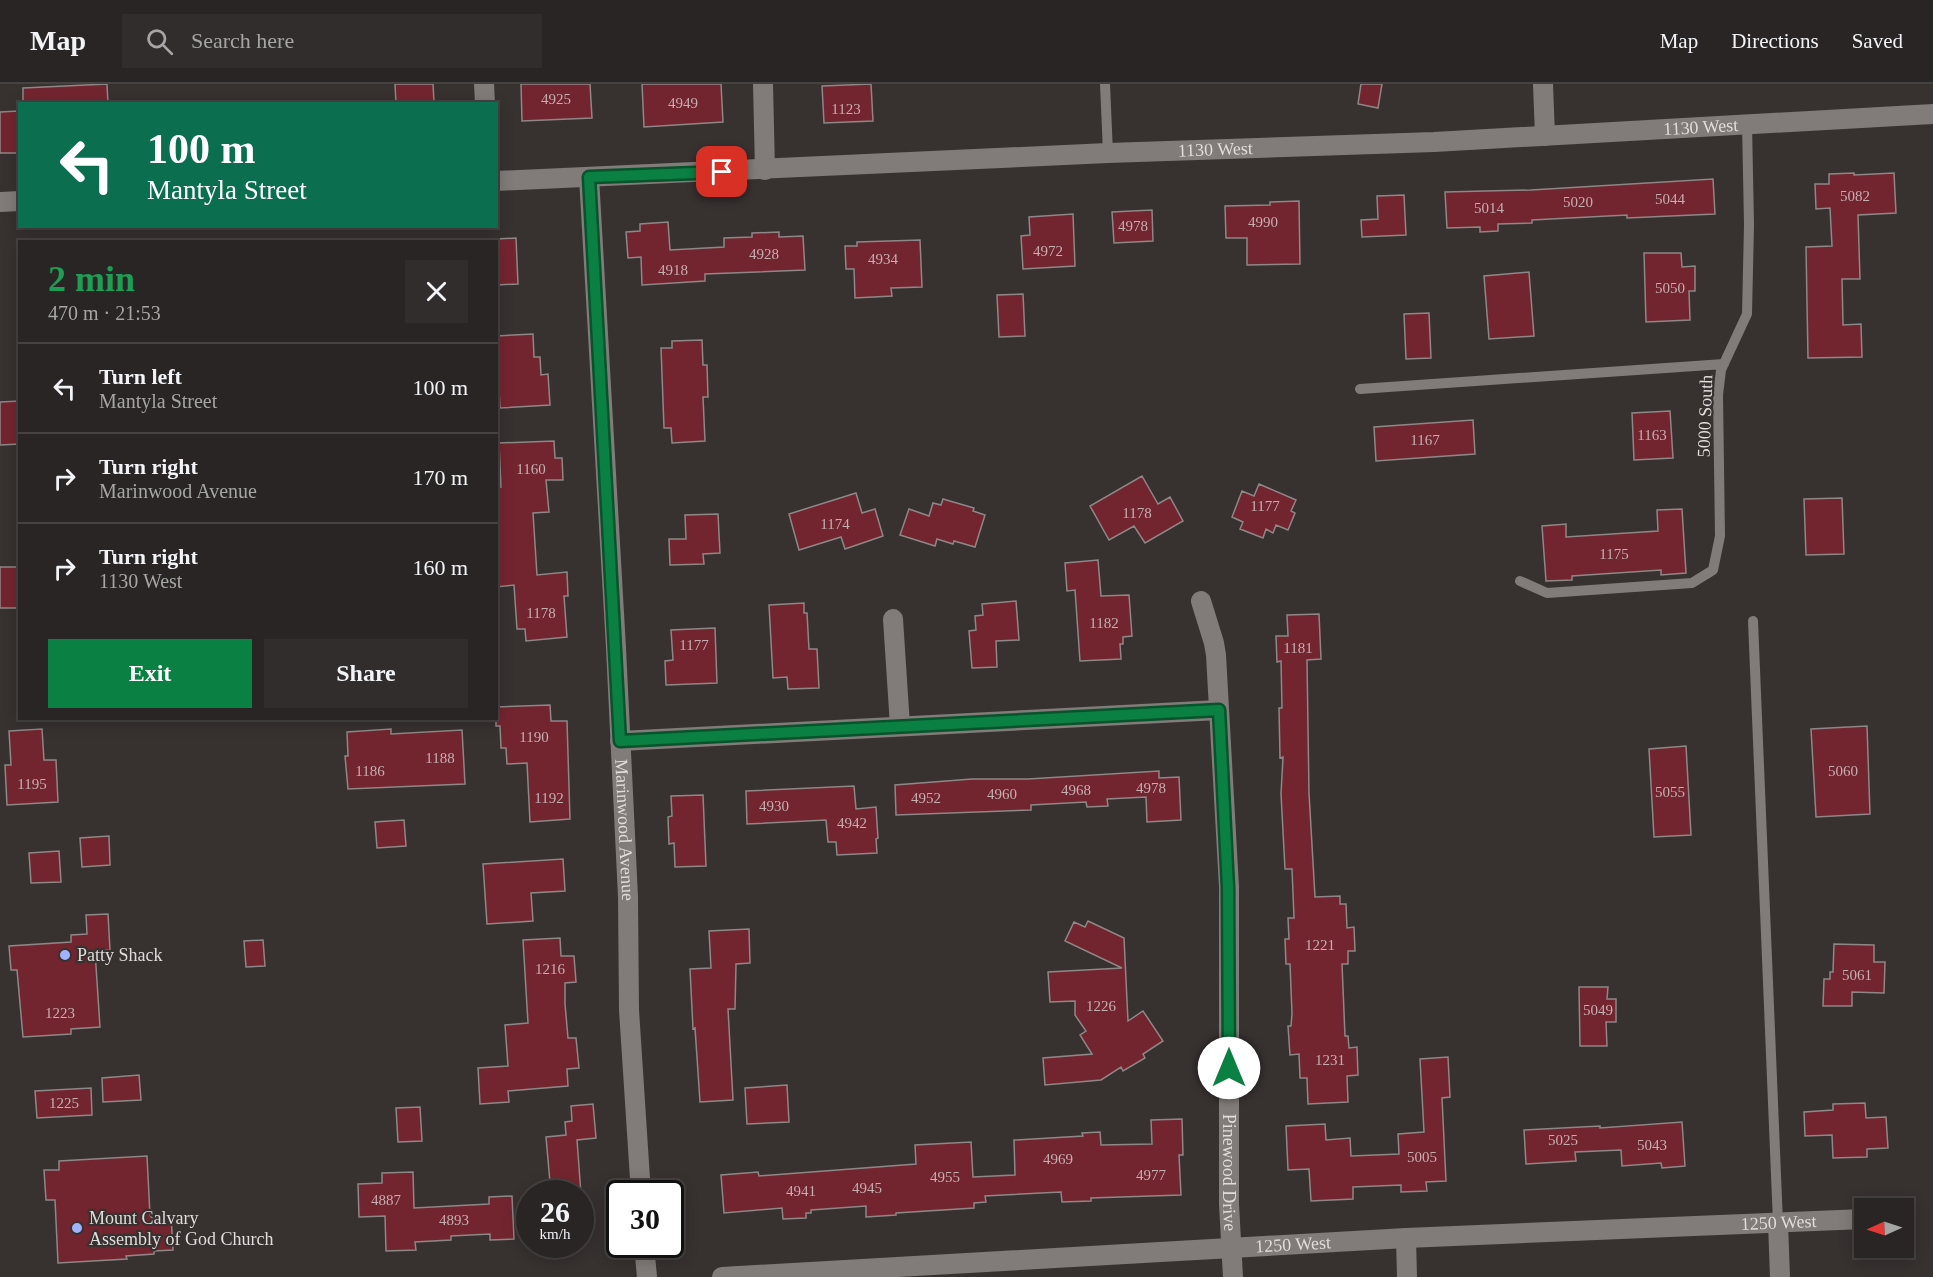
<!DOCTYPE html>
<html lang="en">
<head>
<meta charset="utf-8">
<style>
  body { margin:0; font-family:Georgia,serif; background:#312d2c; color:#f1f3f6; height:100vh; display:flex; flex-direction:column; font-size:22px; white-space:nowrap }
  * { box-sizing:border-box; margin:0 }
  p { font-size:20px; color:#a5a5a6 }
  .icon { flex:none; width:33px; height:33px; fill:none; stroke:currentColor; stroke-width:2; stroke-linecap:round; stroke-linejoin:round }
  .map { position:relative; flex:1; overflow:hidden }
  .details { position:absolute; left:18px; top:156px; width:480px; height:480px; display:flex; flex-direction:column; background:#292524; border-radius:0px; box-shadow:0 3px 15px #0003,0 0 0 2px #454241 }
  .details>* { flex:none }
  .banner { position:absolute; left:18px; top:18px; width:480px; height:126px; border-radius:0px; box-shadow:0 3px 15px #0003,0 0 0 2px #454241; background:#0b6e4f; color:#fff; overflow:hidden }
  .needle { width:39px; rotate:267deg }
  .fabs { position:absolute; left:1854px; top:1114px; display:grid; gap:12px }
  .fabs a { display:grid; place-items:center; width:60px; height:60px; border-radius:0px; background:#292524; box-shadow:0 3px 15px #0003,0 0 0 2px #454241; font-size:30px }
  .speed { position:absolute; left:516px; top:1096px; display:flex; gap:12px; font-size:30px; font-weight:700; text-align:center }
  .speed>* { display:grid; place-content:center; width:78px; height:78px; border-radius:50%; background:#292524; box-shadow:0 3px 15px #0003,0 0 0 2px #454241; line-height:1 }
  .speed small { font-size:15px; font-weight:400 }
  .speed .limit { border:3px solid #111; border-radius:9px; background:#fff; color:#111 }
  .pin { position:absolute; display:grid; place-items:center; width:51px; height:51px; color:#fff; margin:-26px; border-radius:12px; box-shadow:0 3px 9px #0006 }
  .me { position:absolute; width:66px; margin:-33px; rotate:0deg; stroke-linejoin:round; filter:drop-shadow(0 0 4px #0008) }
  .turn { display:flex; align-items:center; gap:21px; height:126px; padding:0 30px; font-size:27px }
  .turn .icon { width:78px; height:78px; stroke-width:2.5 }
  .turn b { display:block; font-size:42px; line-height:51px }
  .round { display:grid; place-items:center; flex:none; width:63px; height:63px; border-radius:0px; background:#312d2c }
  .overview { display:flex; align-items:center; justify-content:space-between; height:102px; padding:0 30px }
  h1 { font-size:36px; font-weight:600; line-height:45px; color:#1e9e55 }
  .button { display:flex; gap:12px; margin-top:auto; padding:12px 30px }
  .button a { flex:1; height:69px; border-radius:0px; background:#0b8043; color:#fff; font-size:24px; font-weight:600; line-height:69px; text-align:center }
  .button a+a { background:#312d2c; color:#f1f3f6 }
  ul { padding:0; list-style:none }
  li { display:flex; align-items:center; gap:18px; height:90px; padding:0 30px; border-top:2px solid #454241 }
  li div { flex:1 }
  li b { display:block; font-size:22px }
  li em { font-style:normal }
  header { display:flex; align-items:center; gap:36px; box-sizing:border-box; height:84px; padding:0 30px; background:#292524; border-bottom:2px solid #454241 }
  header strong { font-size:28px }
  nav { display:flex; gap:33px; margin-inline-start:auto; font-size:21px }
  .search { width:420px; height:54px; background:#312d2c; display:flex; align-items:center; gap:15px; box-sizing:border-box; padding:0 21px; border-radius:0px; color:#a5a5a6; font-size:22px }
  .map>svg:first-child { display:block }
</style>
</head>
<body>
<header>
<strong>Map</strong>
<div class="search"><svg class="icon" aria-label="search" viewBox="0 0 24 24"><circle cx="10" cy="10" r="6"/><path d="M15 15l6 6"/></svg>Search here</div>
<nav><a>Map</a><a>Directions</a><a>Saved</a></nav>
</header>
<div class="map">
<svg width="1933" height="1193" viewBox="0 0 1933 1193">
  <rect width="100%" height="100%" fill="#373130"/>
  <path fill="#73252f" stroke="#8e8787" stroke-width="1.5" d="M107 0 108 20H23V4Z
    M395 0H433L434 18 396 20Z
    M521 0H590L592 34 522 37Z
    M642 0H721L723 38 644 43Z
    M871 0 873 37 824 39 822 2Z
    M1361 0H1382L1378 24 1358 20Z
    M18 27 19 69H0V28Z
    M1854 89V91L1894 89 1896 129 1858 131 1860 195H1842L1843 241 1861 240 1862 273 1808 274 1806 163 1832 162 1830 124 1816 125 1815 100H1829V90Z
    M1713 95 1715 130 1627 134V131L1532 136V139L1498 140V147L1480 148V143L1447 144 1445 108 1531 106Z
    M1404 111 1406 151 1362 153 1361 136 1378 135 1377 112Z
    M1299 117 1300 180 1247 181V154H1226L1225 122 1270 121V118Z
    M1152 126 1153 157 1114 159 1112 128Z
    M1073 130 1075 182 1023 185 1021 152 1030 151 1029 133Z
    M668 138 670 166 724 163V154L752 153V149L779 148V153L803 152 805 186 705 190V197L642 201 641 173 628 174 626 148 640 147V140Z
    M516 154 518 200 496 201V155Z
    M920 156 922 203 891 204 892 212 855 214 854 185H846L845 162H857V158Z
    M1644 169H1681L1682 183 1695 182V207H1689L1690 236 1646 238Z
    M1529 188 1534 252 1489 255 1484 192Z
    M1023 210 1025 252 999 253 997 211Z
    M1429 229 1431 274 1406 275 1404 230Z
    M533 250 534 273H540L541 291 548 290 550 321 500 324 496 252Z
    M702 256 703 281H707L708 313H703L705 357 672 359 671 344H664L661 264H672V257Z
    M20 317V360L0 361V318Z
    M1670 327 1673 374 1634 376 1632 329Z
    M1473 336 1475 370 1376 377 1374 343Z
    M554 357 555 374H562L563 396H546L549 428 533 429 537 491 567 488 568 512H564L567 553 526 557 525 545H517L514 501 496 503V403H501L499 359Z
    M1142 392 1158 420 1170 413 1183 437 1145 459 1134 442 1109 456 1090 422Z
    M1259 400 1296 416 1291 427 1295 429 1288 446 1276 441 1273 449 1266 445 1263 454 1240 445 1243 438 1232 433 1242 407 1254 412Z
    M856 409 862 429 875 425 883 452 845 465 841 453 799 466 789 430Z
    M1842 414 1844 470 1806 471 1804 415Z
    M943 415 974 424 973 427 985 431 975 463 954 457 953 460 937 455 935 462 900 451 909 425 929 432 933 419 941 421Z
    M1682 425 1686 489 1661 491V486L1572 492V496L1546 497 1542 442 1566 440V453L1658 447 1657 426Z
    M718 430 720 469 703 470 704 480 670 481 669 455H686L685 431Z
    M1098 476 1101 512 1129 511 1132 552 1123 553V560H1120L1121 575 1080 577 1075 506 1067 507 1065 479Z
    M0 483H20V524H0Z
    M1016 517 1019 556 996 557 997 583 972 584 969 547 976 546 975 532 983 531 982 520Z
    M804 519V529H807L809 565H817L819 604 788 605 787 593 773 594 769 521Z
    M1319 530 1321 575 1307 576 1309 709 1315 813 1340 812V820H1346L1347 844 1354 843 1355 867H1348V880H1342L1345 952H1348L1349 964 1357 963 1358 991 1347 992 1348 1018 1308 1020 1307 994H1300L1299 970 1290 971 1288 942H1291L1292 930 1290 880H1286L1285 855H1289L1288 834H1294L1292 785H1285L1281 710 1283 673 1280 674 1279 624H1282L1281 577 1277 578 1276 552H1288L1287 531Z
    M715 544 717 599 666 601 665 577 673 576 671 546Z
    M550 621 551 637H567L570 735 530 738 527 679 507 680 506 664H501L500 642H496V623Z
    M1867 642 1870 730 1816 733 1811 645Z
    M42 645 44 676H56L58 718 7 721 5 681H11L9 647Z
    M391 645V650L462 646 465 700 348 705 345 672H348L347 648Z
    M1686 662 1691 751 1654 753 1649 665Z
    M1159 687V694L1179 693 1181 736 1147 738 1146 713 1107 715 1108 722 1087 723 1086 718 1031 721V726L896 731 895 701 972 695H1028Z
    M854 702 856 725 876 723 878 754 876 755 877 769 837 771 836 758H828L826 736 747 740 746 707Z
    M703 711 706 782 675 783 674 759 669 760 668 733 672 732 671 712Z
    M404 736 406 762 377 764 375 738Z
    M109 752 110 781 82 783 80 754Z
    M59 767 61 798 31 799 29 769Z
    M563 775 565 807 531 809 533 837 487 840 483 780Z
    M108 830 110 866 95 867 100 943 71 945V950L23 953 17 886H11L9 862 71 858V851L87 850 86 831Z
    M1088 837 1124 854 1128 937 1143 927 1163 957 1143 970 1145 974 1123 987 1121 983 1101 996 1045 1001 1043 974 1092 970 1080 951 1086 947 1075 931V917L1050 918 1048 888 1122 884 1065 857 1074 838 1085 843Z
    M749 845 750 879 736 880 735 925H728L733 1016 700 1018 695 944 693 945 690 885 711 884 709 847Z
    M560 854 561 872H574L576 898 565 899V920L568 954H576L579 984 567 985 568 1002 508 1007 509 1018 480 1020 478 984 508 982 505 941 528 939 523 856Z
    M263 856 265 882 246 883 244 857Z
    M1834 860 1874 861V878H1885L1884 909 1852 908V922H1823L1824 895H1830V888H1833Z
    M1579 903H1608L1607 915H1616V938H1606L1607 962H1580Z
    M1448 973 1450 1013 1442 1014 1446 1097 1426 1098 1427 1107 1401 1108V1101L1353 1103V1115L1311 1117 1309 1085 1288 1086 1286 1042 1325 1040 1326 1056 1350 1054 1351 1072 1399 1070 1398 1050 1424 1048 1420 975Z
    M139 991 141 1016 103 1018 102 994Z
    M787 1001 789 1038 747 1040 745 1004Z
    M91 1004 92 1031 37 1034 35 1007Z
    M1865 1019 1866 1034 1886 1033 1888 1064 1867 1065V1073L1833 1074 1832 1051 1805 1052 1804 1028 1833 1026V1020Z
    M593 1020 596 1054 577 1056 581 1110H551L546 1053 566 1051 565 1038 572 1037 571 1022Z
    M420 1023 422 1057 398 1058 396 1024Z
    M1182 1035 1183 1071H1179L1181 1111 1091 1114V1117L1062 1118 1061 1108 985 1112 986 1118 974 1119V1124L896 1129V1131L866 1133V1122L811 1126V1129H806V1134L783 1135 782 1124 724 1129 721 1091 758 1088 759 1092 916 1080 915 1061 971 1058 973 1093 1015 1091 1014 1056 1083 1052 1082 1049 1100 1048 1101 1061 1152 1060 1151 1036Z
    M1682 1038 1685 1082 1662 1084 1661 1079 1622 1082 1621 1066 1575 1068 1576 1077 1526 1080 1524 1046 1600 1042V1044Z
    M147 1072 150 1131 152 1134 171 1132 173 1166 154 1167V1170L126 1172 127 1175 58 1179 55 1116H46L44 1086H59V1077Z
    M413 1088 414 1124 489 1120V1113L512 1112 514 1155 490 1156V1150L451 1152V1156L415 1158 416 1166 386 1167 385 1132 359 1133 358 1100 382 1099V1089Z"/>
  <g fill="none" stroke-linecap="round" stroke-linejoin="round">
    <path stroke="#817b79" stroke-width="10" d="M1105 0 1108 69
      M1360 305 1724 280
      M1520 497 1547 509 1692 499 1713 486 1720 452 1718 311 1721 286 1747 230 1749 141 1747 39
      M1753 537 1778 1139"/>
    <g stroke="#817b79" stroke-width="20">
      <path d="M484 0 485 20"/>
      <path d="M763 0 765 86"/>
      <path d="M1543 0 1545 52"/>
      <path id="s1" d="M589 93 616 564 628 813 629 926 641 1110"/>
      <path id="s2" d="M496 97 1108 69 1434 58 1933 30"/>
      <path d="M0 118 20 117"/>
      <path id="s3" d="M1201 517 1214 559 1216 571 1229 803V1120L1233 1193"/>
      <path d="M893 535 900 642"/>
      <path d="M620 657 1219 626"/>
      <path d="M1778 1139 1780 1193"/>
      <path d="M1406 1154 1407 1193"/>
      <path d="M644 1161 647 1193"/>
      <path id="s4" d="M722 1193 1406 1154 1864 1135"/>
    </g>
  </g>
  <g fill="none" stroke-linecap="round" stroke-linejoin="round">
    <g stroke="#07532c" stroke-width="15">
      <path id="route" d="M722 88 589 93 620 657 1219 626 1228 803 1229 984"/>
    </g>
    <use href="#route" stroke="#0b8043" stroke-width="10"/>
  </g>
  <g fill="#a1b3fd" stroke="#373130" stroke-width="2">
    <circle cx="65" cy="871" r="6"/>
    <circle cx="77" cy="1144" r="6"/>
  </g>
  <g text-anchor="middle" stroke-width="4.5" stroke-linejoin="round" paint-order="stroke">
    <g font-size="15" fill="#c4aeb0">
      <text x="556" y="20">4925</text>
      <text x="683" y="24">4949</text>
      <text x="846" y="30">1123</text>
      <text x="1855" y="117">5082</text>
      <text x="1670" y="120">5044</text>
      <text x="1578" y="123">5020</text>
      <text x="1489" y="129">5014</text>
      <text x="1263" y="143">4990</text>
      <text x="1133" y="147">4978</text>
      <text x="1048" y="172">4972</text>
      <text x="764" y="175">4928</text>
      <text x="883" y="180">4934</text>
      <text x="673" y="191">4918</text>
      <text x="1670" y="209">5050</text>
      <text x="1652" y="356">1163</text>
      <text x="1425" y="361">1167</text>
      <text x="531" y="390">1160</text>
      <text x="1265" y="427">1177</text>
      <text x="1137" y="434">1178</text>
      <text x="835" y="445">1174</text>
      <text x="1614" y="475">1175</text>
      <text x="541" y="534">1178</text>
      <text x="1104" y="544">1182</text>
      <text x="694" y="566">1177</text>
      <text x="1298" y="569">1181</text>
      <text x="534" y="658">1190</text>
      <text x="440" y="679">1188</text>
      <text x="370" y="692">1186</text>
      <text x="1843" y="692">5060</text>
      <text x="32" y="705">1195</text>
      <text x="1151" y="709">4978</text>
      <text x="1076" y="711">4968</text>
      <text x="1670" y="713">5055</text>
      <text x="1002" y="715">4960</text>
      <text x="549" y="719">1192</text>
      <text x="926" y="719">4952</text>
      <text x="774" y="727">4930</text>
      <text x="852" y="744">4942</text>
      <text x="1320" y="866">1221</text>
      <text x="550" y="890">1216</text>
      <text x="1857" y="896">5061</text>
      <text x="1101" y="927">1226</text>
      <text x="1598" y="931">5049</text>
      <text x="60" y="934">1223</text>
      <text x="1330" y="981">1231</text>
      <text x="64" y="1024">1225</text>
      <text x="1563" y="1061">5025</text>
      <text x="1652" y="1066">5043</text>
      <text x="1422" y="1078">5005</text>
      <text x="1058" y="1080">4969</text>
      <text x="1151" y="1096">4977</text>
      <text x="945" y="1098">4955</text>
      <text x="867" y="1109">4945</text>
      <text x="801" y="1112">4941</text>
      <text x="386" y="1121">4887</text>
      <text x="454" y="1141">4893</text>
    </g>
    <g font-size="18" fill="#dfdcdb" stroke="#373130">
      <text dy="6" stroke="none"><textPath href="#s2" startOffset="1206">1130 West</textPath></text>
      <text dy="6" stroke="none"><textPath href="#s2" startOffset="720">1130 West</textPath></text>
      <text transform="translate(1705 332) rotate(-88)" y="6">5000 South</text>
      <text dy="6" stroke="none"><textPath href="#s1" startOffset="654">Marinwood Avenue</textPath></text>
      <text dy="6" stroke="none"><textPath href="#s3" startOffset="574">Pinewood Drive</textPath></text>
      <text dy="6" stroke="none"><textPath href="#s4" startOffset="1058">1250 West</textPath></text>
      <text dy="6" stroke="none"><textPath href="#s4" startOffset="572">1250 West</textPath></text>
    </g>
    <g font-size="18" fill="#dfdcdb" stroke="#373130" text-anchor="start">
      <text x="77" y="877">Patty Shack</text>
      <text x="89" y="1140">Mount Calvary<tspan x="89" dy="21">Assembly of God Church</tspan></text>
    </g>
  </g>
</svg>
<div class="fabs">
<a><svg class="needle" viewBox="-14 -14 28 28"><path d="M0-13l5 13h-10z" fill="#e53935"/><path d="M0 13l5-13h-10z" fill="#a5a5a6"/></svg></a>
</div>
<div class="speed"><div>26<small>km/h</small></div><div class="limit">30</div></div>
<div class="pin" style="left:722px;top:88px;background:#d93025"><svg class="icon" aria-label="arrive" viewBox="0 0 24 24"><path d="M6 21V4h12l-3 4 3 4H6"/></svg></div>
<svg class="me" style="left:1229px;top:984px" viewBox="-20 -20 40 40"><circle r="19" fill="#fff"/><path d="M0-13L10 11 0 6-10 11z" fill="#0b8043"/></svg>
<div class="banner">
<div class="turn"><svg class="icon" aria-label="left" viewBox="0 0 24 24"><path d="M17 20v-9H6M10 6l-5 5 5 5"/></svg><div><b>100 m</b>Mantyla Street</div></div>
</div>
<section class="details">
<div class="overview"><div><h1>2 min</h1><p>470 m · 21:53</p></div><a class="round"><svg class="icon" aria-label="close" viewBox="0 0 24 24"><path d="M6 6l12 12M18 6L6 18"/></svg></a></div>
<ul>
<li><svg class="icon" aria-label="left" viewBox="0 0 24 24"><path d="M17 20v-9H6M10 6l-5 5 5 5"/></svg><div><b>Turn left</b><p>Mantyla Street</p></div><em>100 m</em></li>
<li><svg class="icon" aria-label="right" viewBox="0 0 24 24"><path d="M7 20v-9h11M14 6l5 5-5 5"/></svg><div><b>Turn right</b><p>Marinwood Avenue</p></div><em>170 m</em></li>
<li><svg class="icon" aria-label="right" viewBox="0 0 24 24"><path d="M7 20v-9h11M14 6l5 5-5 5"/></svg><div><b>Turn right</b><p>1130 West</p></div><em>160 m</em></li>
</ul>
<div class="button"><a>Exit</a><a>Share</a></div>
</section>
</div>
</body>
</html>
